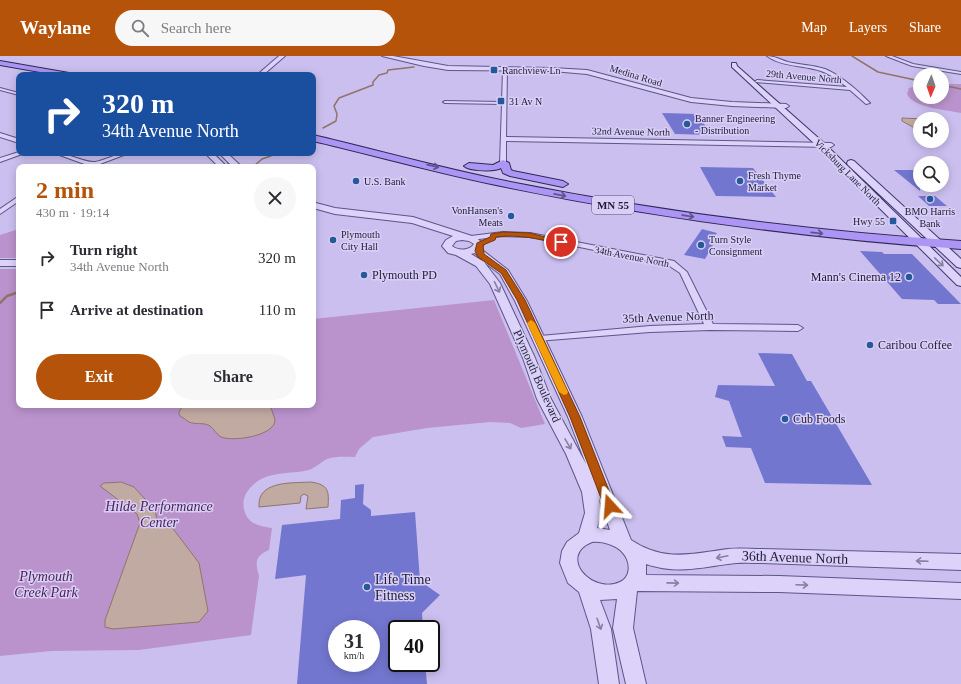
<!DOCTYPE html>
<html lang="en">
<head>
<meta charset="utf-8">
<style>
  body { margin:0; font-family:Georgia,serif; background:#f7f7f7; color:#2b2b33; height:100vh; display:flex; flex-direction:column; font-size:15px; white-space:nowrap }
  * { box-sizing:border-box; margin:0 }
  p { font-size:13px; color:#7c7c81 }
  .icon { flex:none; width:22px; height:22px; fill:none; stroke:currentColor; stroke-width:2; stroke-linecap:round; stroke-linejoin:round }
  .map { position:relative; flex:1; overflow:hidden }
  .side { position:absolute; left:16px; top:108px; width:300px; height:244px; display:flex; flex-direction:column; background:#fff; border-radius:8px; box-shadow:0 2px 10px #0003 }
  .side>* { flex:none }
  .hud { position:absolute; left:16px; top:16px; width:300px; height:84px; border-radius:8px; box-shadow:0 2px 10px #0003; background:#1a4fa0; color:#fff; overflow:hidden }
  .needle { width:26px; rotate:182deg }
  .tools { position:absolute; left:913px; top:12px; display:grid; gap:8px }
  .tools a { display:grid; place-items:center; width:36px; height:36px; border-radius:50%; background:#fff; box-shadow:0 2px 10px #0003; font-size:20px }
  .speed { position:absolute; left:328px; top:564px; display:flex; gap:8px; font-size:20px; font-weight:700; text-align:center }
  .speed>* { display:grid; place-content:center; width:52px; height:52px; border-radius:50%; background:#fff; box-shadow:0 2px 10px #0003; line-height:1 }
  .speed small { font-size:10px; font-weight:400 }
  .speed .limit { border:2px solid #111; border-radius:6px; background:#fff; color:#111 }
  .pin { position:absolute; display:grid; place-items:center; width:34px; height:34px; color:#fff; margin:-17px; border:2px solid #fff; border-radius:50%; box-shadow:0 1px 4px #0007 }
  .me { position:absolute; width:44px; margin:-22px; rotate:341deg; stroke-linejoin:round; filter:drop-shadow(0 0 3px #0008) }
  .turn { display:flex; align-items:center; gap:14px; height:84px; padding:0 20px; font-size:18px }
  .turn .icon { width:52px; height:52px; stroke-width:2.5 }
  .turn b { display:block; font-size:28px; line-height:34px }
  .round { display:grid; place-items:center; flex:none; width:42px; height:42px; border-radius:21px; background:#f7f7f7 }
  .summary { display:flex; align-items:center; justify-content:space-between; height:68px; padding:0 20px }
  h1 { font-size:24px; font-weight:700; line-height:30px; color:#b45309 }
  .button { display:flex; gap:8px; margin-top:auto; padding:8px 20px }
  .button a { flex:1; height:46px; border-radius:24px; background:#b45309; color:#fff; font-size:16px; font-weight:700; line-height:46px; text-align:center }
  .button a+a { background:#f7f7f7; color:#2b2b33 }
  ul { padding:0; list-style:none }
  li { display:flex; align-items:center; gap:12px; height:52px; padding:0 20px }
  li div { flex:1 }
  li b { display:block; font-size:15px }
  li em { font-style:normal }
  header { display:flex; align-items:center; gap:24px; box-sizing:border-box; height:56px; padding:0 20px; background:#b45309; color:#fff }
  header strong { font-size:19px }
  nav { display:flex; gap:22px; margin-inline-start:auto; font-size:14px }
  .search { width:280px; height:36px; background:#f7f7f7; display:flex; align-items:center; gap:10px; box-sizing:border-box; padding:0 14px; border-radius:22px; color:#7c7c81; font-size:15px }
  .map>svg:first-child { display:block }
</style>
</head>
<body>
<header>
<strong>Waylane</strong>
<div class="search"><svg class="icon" aria-label="search" viewBox="0 0 24 24"><circle cx="10" cy="10" r="6"/><path d="M15 15l6 6"/></svg>Search here</div>
<nav><a>Map</a><a>Layers</a><a>Share</a></nav>
</header>
<div class="map">
<svg width="961" height="628" viewBox="0 0 961 628">
  <rect width="100%" height="100%" fill="#cbbfef"/>
  <path fill="#ba93cd" d="M942 28H961V57C947 54 913 52 907 38L909 32 920 29V41H942Z
    M19 173V202H0V179Z
    M0 213H19V349H313V263L494 244 545 368 521 372 510 367 490 366 427 372 373 381 359 393 355 401C346 401 336 400 327 403 321 406 315 412 309 414 288 419 267 414 251 431 245 437 242 445 244 453 247 468 259 470 272 472L269 494C255 500 255 506 259 520L251 579 139 594 51 595 0 600Z"/>
  <path fill="#c1aaa2" stroke="#8f7569" d="M902 62 925 63H920V75L902 65Z
    M183 349H270C271 353 274 359 275 364 275 380 233 386 221 381 217 379 214 373 210 370 204 366 196 369 189 366 186 364 182 361 179 359V356Z
    M121 426 134 431 155 454 157 464 171 470 199 507 208 555 199 566 113 573 105 571V564L140 467 137 458 100 430 104 427Z
    M311 426C329 429 329 435 328 451L306 453 308 440 304 438 301 440 300 447 259 451C259 447 259 442 262 438 271 425 297 427 311 426Z"/>
  <g fill="none" stroke-linecap="round" stroke-linejoin="round">
    <path stroke="#8f7569" stroke-width="1.5" d="M852 0 878 16 920 25
      M942 29 961 33
      M323 72 336 65 337 58 334 50 339 42 373 29V26L379 19 387 17 388 14 414 11
      M253 111 262 103 279 97"/>
    <path stroke="#8f7569" stroke-width="2.5" d="M0 247 7 240 19 236"/>
  </g>
  <path fill="#7376cf" fill-rule="evenodd" d="M662 57 697 58 712 79 675 78Z
    M700 111 753 112 776 141 716 140Z
    M894 114H920V135Z
    M918 140H935L947 150H929Z
    M702 173 717 177 709 188 713 189 705 203 684 199Z
    M860 195 882 196 884 198H912L961 248H938L934 244 902 243Z
    M758 297 792 298 807 325H811L872 429 765 427 751 392 726 391 722 380 742 381 729 345 715 341 718 329 775 330Z
    M364 428 363 448 371 454V460L415 456 420 525 440 539 422 557 423 573H397V607H425L427 628H297L306 519 275 523 282 469 340 463 341 444 355 442V429ZM337 573H371V607H337Z"/>
  <g fill="none" stroke-linecap="round" stroke-linejoin="round">
    <g stroke="#5b5788" stroke-width="2">
      <path id="minor" d="M767 0C774 0 781 4 788 6 800 9 813 9 825 13 842 20 858 35 870 47L866 48 850 34 755 26 757 24 847 31C839 25 830 18 821 15 803 9 782 11 767 0Z
        M886 0H892L913 8 961 16V18L912 10Z
        M505 12 507 13 506 81 831 87 834 89 831 91 506 85V107L503 109 500 107 502 48 445 47 443 46 445 45 502 46 503 13Z
        M0 32 19 37V39L0 34Z
        M0 77 19 83V87L0 81Z
        M19 96 25 97 0 106V102Z
        M54 97C67 97 86 107 95 106 107 104 116 97 129 97L100 108 105 111 90 110Z
        M235 106 237 107V109L221 111Z
        M19 140V145L0 158V153Z
        M503 176 530 177 674 205 687 216 713 268 798 269 803 272 798 275 710 274 650 276 537 285 535 283 540 280 650 270 704 268 680 217 668 209 530 181 503 180 471 184 467 182 471 180Z"/>
    </g>
    <g stroke="#5b5788" stroke-width="2">
      <path id="tertiary" d="M279 0H285L263 19H257Z
        M382 0H393L448 10 552 12 587 14 691 42 732 46 786 48 789 50 786 52 732 50 691 46 587 18 552 15 448 14 424 10Z
        M205 97H213L227 111H219Z
        M219 97H227L242 111H233Z
        M316 147 335 152 413 161 475 181 484 188 481 193 508 214 527 245 582 361 631 484C664 506 691 498 728 493 739 492 751 493 762 493L961 498V514L762 507C751 507 739 506 728 508 698 512 676 518 646 508V519L779 520 961 527V543L779 536 637 535 633 572 646 628H626L613 572 617 543 600 544 611 573 619 628H599L591 573 579 536 568 527 560 507 562 495 567 486 579 477 585 457 582 436 566 398 537 343 523 302 490 228 476 210 456 199 448 197 442 190 446 184 453 180 412 167 335 158 313 152V148ZM462 184 469 185 474 188C469 195 458 195 452 190L456 185ZM475 197 484 206 471 198ZM484 206 500 218 515 245 568 361 586 408 551 343 535 302 500 227ZM599 442 610 474 597 472 601 457ZM592 486C603 485 616 489 623 497 631 506 631 521 620 526 592 539 557 500 592 486Z
        M0 204H19V210H0Z"/>
    </g>
    <g stroke="#3d3a6a" stroke-width="2">
      <path id="secondary" d="M732 7H736L737 10 824 87 961 221V230L957 229 818 91 732 11Z
        M851 104 854 105 961 203V212L957 211 848 109 847 107 848 105Z"/>
    </g>
    <g stroke="#2c2b55" stroke-width="2">
      <path id="primary" d="M0 5 69 17 72 19H57L0 9Z
        M313 79C377 94 441 112 506 125 656 155 808 175 961 185V193C808 182 656 162 506 131 441 118 377 100 313 85Z
        M503 104 509 107 511 114 513 115 563 125 568 128 563 131 510 120 503 117 501 112C495 116 469 115 464 110L469 107 493 109Z"/>
    </g>
    <use href="#minor" fill="#dcd2fa" fill-rule="evenodd"/>
    <use href="#tertiary" fill="#dcd2fa" fill-rule="evenodd"/>
    <use href="#secondary" fill="#dcd2fa" fill-rule="evenodd"/>
    <use href="#primary" fill="#ac95f4" fill-rule="evenodd"/>
  </g>
  <defs><path id="oneway-shaft" d="M-6 0H5M1.5-3L5.5 0L1.5 3" fill="none" stroke-width="1.6" stroke-linecap="round" stroke-linejoin="round"/></defs>
  <g stroke="#5d528c">
    <use href="#oneway-shaft" transform="translate(433 110) rotate(13)"/>
    <use href="#oneway-shaft" transform="translate(560 139) rotate(11)"/>
    <use href="#oneway-shaft" transform="translate(688 160) rotate(8)"/>
    <use href="#oneway-shaft" transform="translate(817 177) rotate(6)"/>
  </g>
  <g stroke="#8680a2">
    <use href="#oneway-shaft" transform="translate(939 206) rotate(44)"/>
    <use href="#oneway-shaft" transform="translate(497 231) rotate(64)"/>
    <use href="#oneway-shaft" transform="translate(568 388) rotate(60)"/>
    <use href="#oneway-shaft" transform="translate(722 501) rotate(168)"/>
    <use href="#oneway-shaft" transform="translate(922 505) rotate(-178)"/>
    <use href="#oneway-shaft" transform="translate(673 527) rotate(1)"/>
    <use href="#oneway-shaft" transform="translate(802 529) rotate(2)"/>
    <use href="#oneway-shaft" transform="translate(599 568) rotate(71)"/>
  </g>
  <path fill="#b45309" stroke="#753606" d="M503 176 530 177 564 186 561 188C540 183 518 178 496 181L495 184 483 189 484 198 506 214 525 244 580 361 615 450 614 453 610 454 606 453 604 450 570 361 517 244 501 217 478 201 475 195 477 187 490 181 491 178Z"/>
  <path fill="#f59e0b" d="M531 264 535 267 568 336 567 338 564 339 559 336 527 267Z"/>
  <g fill="#255999" stroke="#d9cff6" stroke-width="1.5">
    <rect x="490" y="10" width="8" height="8" rx="2"/>
    <rect x="497" y="41" width="8" height="8" rx="2"/>
    <circle cx="687" cy="68" r="4"/>
    <circle cx="356" cy="125" r="4"/>
    <circle cx="740" cy="125" r="4"/>
    <circle cx="930" cy="143" r="4"/>
    <circle cx="511" cy="160" r="4"/>
    <rect x="889" y="161" width="8" height="8" rx="2"/>
    <circle cx="333" cy="184" r="4"/>
    <circle cx="701" cy="189" r="4"/>
    <circle cx="364" cy="219" r="4"/>
    <circle cx="909" cy="221" r="4"/>
    <circle cx="870" cy="289" r="4"/>
    <circle cx="785" cy="363" r="4"/>
    <circle cx="367" cy="531" r="4"/>
  </g>
  <g text-anchor="middle" stroke-width="3" stroke-linejoin="round" paint-order="stroke">
    <g font-size="10" fill="#1d1c37" stroke="#d9cff6" text-anchor="start">
      <text x="502" y="18">Ranchview Ln</text>
      <text x="509" y="49">31 Av N</text>
      <text x="695" y="66">Banner Engineering<tspan x="695" dy="12">- Distribution</tspan></text>
      <text x="748" y="123">Fresh Thyme<tspan x="748" dy="12">Market</tspan></text>
      <text x="364" y="129">U.S. Bank</text>
      <text x="503" y="158" text-anchor="end">VonHansen's<tspan x="503" dy="12">Meats</tspan></text>
      <text x="930" y="159" text-anchor="middle">BMO Harris<tspan x="930" dy="12">Bank</tspan></text>
      <text x="885" y="169" text-anchor="end">Hwy 55</text>
      <text x="341" y="182">Plymouth<tspan x="341" dy="12">City Hall</tspan></text>
      <text x="709" y="187">Turn Style<tspan x="709" dy="12">Consignment</tspan></text>
    </g>
    <g font-size="10" fill="#1d1c37" stroke="#d9cff6">
      <text transform="translate(636 19) rotate(17)" y="4">Medina Road</text>
      <text transform="translate(804 20) rotate(5)" y="4">29th Avenue North</text>
      <text transform="translate(631 75) rotate(1)" y="4">32nd Avenue North</text>
      <text transform="translate(848 116) rotate(45)" y="4">Vicksburg Lane North</text>
      <text transform="translate(632 200) rotate(11)" y="4">34th Avenue North</text>
    </g>
    <rect fill="#d9cff6" stroke="#555270" stroke-width="1" x="592" y="140" width="42" height="18" rx="3"/>
    <g font-size="11" font-weight="bold" fill="#1d1c37">
      <text x="613" y="153">MN 55</text>
    </g>
    <g font-size="12" fill="#1d1c37" stroke="#d9cff6" text-anchor="start">
      <text x="372" y="223">Plymouth PD</text>
      <text x="901" y="225" text-anchor="end">Mann's Cinema 12</text>
      <text x="878" y="293">Caribou Coffee</text>
      <text x="793" y="367">Cub Foods</text>
    </g>
    <g font-size="12" fill="#1d1c37" stroke="#d9cff6">
      <text transform="translate(668 261) rotate(-2)" y="4">35th Avenue North</text>
      <text transform="translate(537 320) rotate(66)" y="4">Plymouth Boulevard</text>
    </g>
    <g font-size="14" font-style="italic" fill="#4b2254" stroke="#d9cff6">
      <text x="159" y="455">Hilde Performance<tspan x="159" dy="16">Center</tspan></text>
      <text x="46" y="525">Plymouth<tspan x="46" dy="16">Creek Park</tspan></text>
    </g>
    <g font-size="14" fill="#1d1c37" stroke="#d9cff6">
      <text transform="translate(795 501) rotate(2)" y="5">36th Avenue North</text>
    </g>
    <g font-size="14" fill="#1d1c37" stroke="#d9cff6" text-anchor="start">
      <text x="375" y="528">Life Time<tspan x="375" dy="16">Fitness</tspan></text>
    </g>
  </g>
</svg>
<div class="tools">
<a><svg class="needle" viewBox="-14 -14 28 28"><path d="M0-13l5 13h-10z" fill="#e53935"/><path d="M0 13l5-13h-10z" fill="#7c7c81"/></svg></a>
<a><svg class="icon" aria-label="sound" viewBox="0 0 24 24"><path d="M4 9h4l5-4v14l-5-4H4zM17 9q2 3 0 6"/></svg></a>
<a><svg class="icon" aria-label="search" viewBox="0 0 24 24"><circle cx="10" cy="10" r="6"/><path d="M15 15l6 6"/></svg></a>
</div>
<div class="speed"><div>31<small>km/h</small></div><div class="limit">40</div></div>
<div class="pin" style="left:561px;top:186px;background:#d93025"><svg class="icon" aria-label="arrive" viewBox="0 0 24 24"><path d="M6 21V4h12l-3 4 3 4H6"/></svg></div>
<svg class="me" style="left:610px;top:450px" viewBox="-20 -20 40 40"><path d="M0-17L14 15 0 8-14 15z" fill="#b45309" stroke="#fff" stroke-width="4"/></svg>
<div class="hud">
<div class="turn"><svg class="icon" aria-label="right" viewBox="0 0 24 24"><path d="M7 20v-9h11M14 6l5 5-5 5"/></svg><div><b>320 m</b>34th Avenue North</div></div>
</div>
<section class="side">
<div class="summary"><div><h1>2 min</h1><p>430 m · 19:14</p></div><a class="round"><svg class="icon" aria-label="close" viewBox="0 0 24 24"><path d="M6 6l12 12M18 6L6 18"/></svg></a></div>
<ul>
<li><svg class="icon" aria-label="right" viewBox="0 0 24 24"><path d="M7 20v-9h11M14 6l5 5-5 5"/></svg><div><b>Turn right</b><p>34th Avenue North</p></div><em>320 m</em></li>
<li><svg class="icon" aria-label="arrive" viewBox="0 0 24 24"><path d="M6 21V4h12l-3 4 3 4H6"/></svg><div><b>Arrive at destination</b></div><em>110 m</em></li>
</ul>
<div class="button"><a>Exit</a><a>Share</a></div>
</section>
</div>
</body>
</html>
